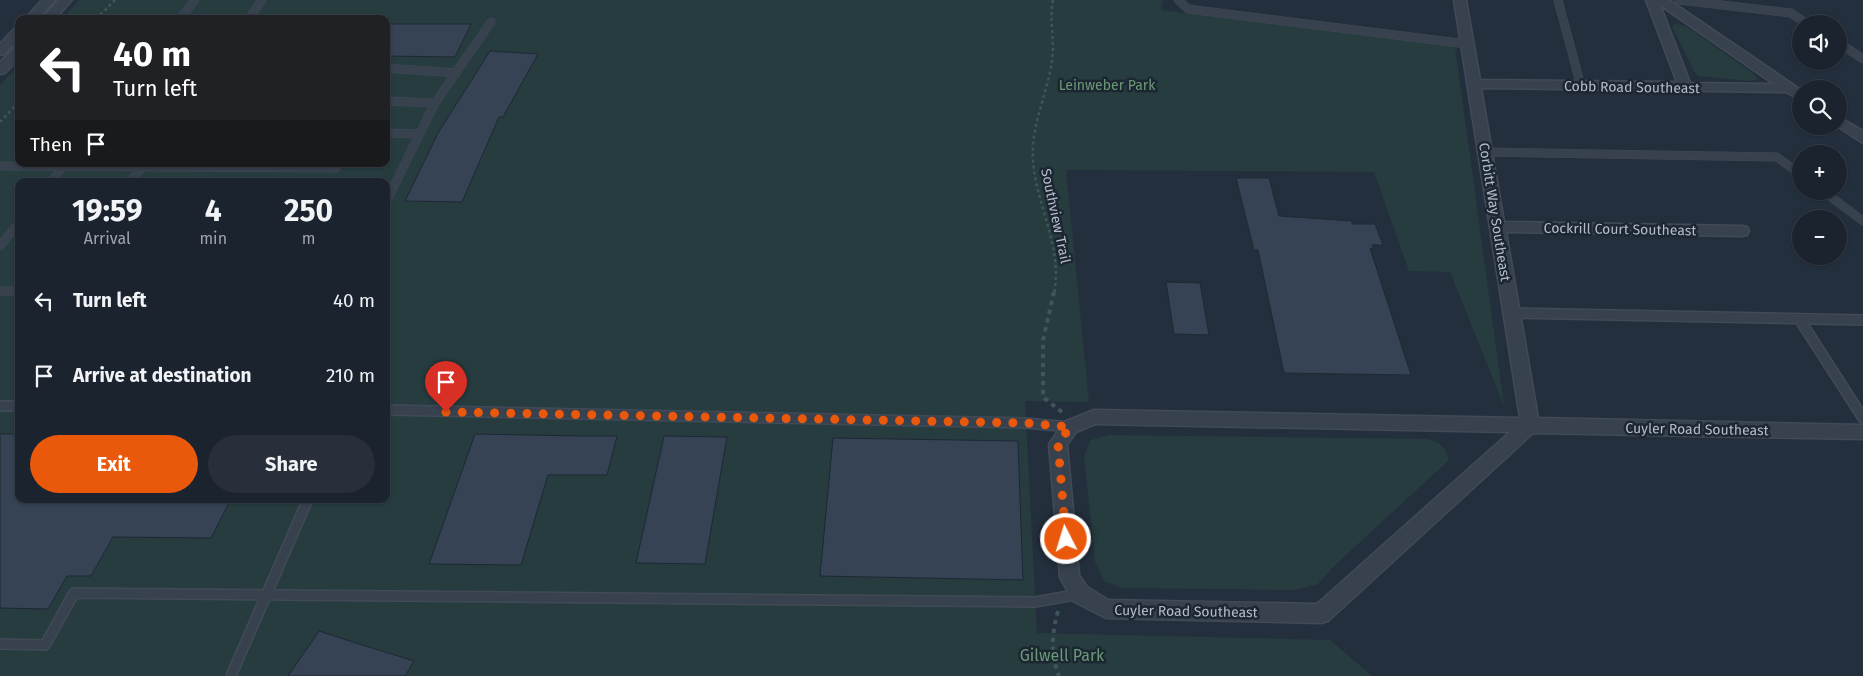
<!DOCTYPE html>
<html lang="en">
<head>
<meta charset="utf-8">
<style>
  body { margin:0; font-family:"Fira Sans",sans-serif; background:#282f3a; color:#f1f3f6; height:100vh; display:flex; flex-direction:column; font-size:19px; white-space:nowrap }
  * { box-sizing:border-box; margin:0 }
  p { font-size:16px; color:#a0a4aa }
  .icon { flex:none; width:28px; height:28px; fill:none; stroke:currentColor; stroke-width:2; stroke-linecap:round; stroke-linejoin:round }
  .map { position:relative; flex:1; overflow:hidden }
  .details { position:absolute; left:15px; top:178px; width:375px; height:325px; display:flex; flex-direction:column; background:#1b232e; border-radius:10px; box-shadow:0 1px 4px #0004,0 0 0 1px #39404a }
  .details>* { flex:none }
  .banner { position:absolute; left:15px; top:15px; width:375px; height:152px; border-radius:10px; box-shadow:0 1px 4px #0004,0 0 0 1px #39404a; background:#202124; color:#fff; overflow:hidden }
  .fabs { position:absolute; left:1792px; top:15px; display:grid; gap:10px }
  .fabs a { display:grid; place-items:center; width:55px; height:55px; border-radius:50%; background:#1b232e; box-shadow:0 1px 4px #0004,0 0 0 1px #39404a; font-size:25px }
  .pin { position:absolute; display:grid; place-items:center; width:42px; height:42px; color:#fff; margin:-51px -21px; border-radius:50% 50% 50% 0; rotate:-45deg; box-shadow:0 0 5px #0007 }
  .pin .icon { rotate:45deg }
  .me { position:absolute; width:55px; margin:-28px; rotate:355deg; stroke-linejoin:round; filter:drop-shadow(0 0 4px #0008) }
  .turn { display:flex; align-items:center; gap:18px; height:105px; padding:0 15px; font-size:22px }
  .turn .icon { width:65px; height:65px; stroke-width:2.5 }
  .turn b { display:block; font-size:35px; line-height:42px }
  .then { display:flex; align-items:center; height:48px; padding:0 15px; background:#0003; gap:10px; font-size:19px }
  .eta { display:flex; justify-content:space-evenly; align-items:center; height:85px; text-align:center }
  .eta b { font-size:30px; font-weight:700; line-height:35px }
  .button { display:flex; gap:10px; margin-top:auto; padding:10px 15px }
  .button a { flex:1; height:58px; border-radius:30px; background:#ea580c; color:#fff; font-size:20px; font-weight:700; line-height:58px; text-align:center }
  .button a+a { background:#282f3a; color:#f1f3f6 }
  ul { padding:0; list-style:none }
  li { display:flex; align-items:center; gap:15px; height:75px; padding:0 15px }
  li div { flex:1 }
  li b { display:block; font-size:19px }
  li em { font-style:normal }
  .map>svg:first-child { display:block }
</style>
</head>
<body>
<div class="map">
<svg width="1863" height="676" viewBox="0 0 1863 676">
  <rect width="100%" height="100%" fill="#242f3e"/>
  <path fill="#263c3f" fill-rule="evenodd" d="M79 0H1163L1161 10 1455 46 1504 406 1450 272 1409 271 1374 172 1066 170 1089 402 1025 401 1037 633 1330 640 1372 676H0V85L19 65V164H386V19H62ZM19 181H386V499H19Z
    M1676 23 1687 27 1753 73 1758 79 1751 81 1699 76 1694 71 1672 26Z
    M1109 435 1427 439C1440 442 1446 446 1449 460L1333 567 1318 584 1295 590 1121 588 1104 581 1095 562 1084 456 1091 440Z"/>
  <path fill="#364354" stroke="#1f2835" d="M386 24H471L455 57 386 56Z
    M490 51 538 54 503 117H499L462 202 405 201 438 133Z
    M1236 178H1269L1279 216 1352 221V224H1375L1383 245H1372L1374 249 1370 248 1411 375 1284 373 1258 250H1254Z
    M1166 282 1200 283 1209 335 1174 334Z
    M0 434H19V499H231L211 538 113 537 91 576H67L48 609 0 608Z
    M475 434 578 436H617L607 475H548L521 565 429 564Z
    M664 436 727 437 705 564 636 563Z
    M833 438 1018 441 1023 580 820 576Z
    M319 631 356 643 414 661 405 676H288Z"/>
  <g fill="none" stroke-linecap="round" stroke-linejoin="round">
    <g stroke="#414a57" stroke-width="9">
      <path id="service-far1" d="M1178 0 1188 9 1467 44
        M1558 0 1581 86
        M1679 0 1791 13 1807 24
        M180 19 195 0
        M249 19 262 0
        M1839 43 1863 59
        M386 68 456 73
        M386 101 435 103
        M386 133 418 134
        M1485 152 1777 157 1801 175
        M0 166 336 168
        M52 181 65 164
        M131 181 144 164
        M1823 191 1863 221
        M386 202 435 103 491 22
        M0 246 19 223
        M0 291H19"/>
    </g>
    <g stroke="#414a57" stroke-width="12">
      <path id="service" d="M1512 313 1863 320
        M1800 320 1863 418
        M0 406H19
        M386 410 1026 423 1070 427
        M0 644 45 645 74 593 1035 602 1080 594
        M231 676 308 499"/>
    </g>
    <g stroke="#414a57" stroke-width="3">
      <path id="minor" d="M42 0H55L38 19H25Z
        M59 0H72L55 19H42Z
        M1454 0H1466L1480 80 1677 82 1646 0H1669L1801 90V100L1786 92 1481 88 1504 222 1742 226 1747 227 1749 231 1747 235 1742 236 1506 232 1538 418 1863 425V439L1533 433 1328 621 1321 623 1106 618 1073 601 1060 577 1049 444 1064 422 1094 410 1520 418ZM1660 5 1774 84 1690 83ZM1095 424 1510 432 1317 604 1108 600 1087 587 1079 575 1067 445 1076 432Z
        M19 27V39L4 54 0 55V44L15 28Z
        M19 46V58L5 73 0 74V62L15 47Z
        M1839 117 1863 131V143L1837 126H1839Z"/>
    </g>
    <path stroke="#3f5557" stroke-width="2.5" stroke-dasharray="3 3" stroke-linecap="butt" d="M1053 0C1049 20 1055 41 1052 61 1047 95 1030 127 1033 162 1037 207 1063 248 1054 294
      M96 19 115 0
      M0 122 19 102"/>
    <path stroke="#3f5557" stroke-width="4" stroke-dasharray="4.5 4.5" stroke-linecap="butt" d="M1054 292 1043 340V397L1063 413
      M1058 611C1052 633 1050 654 1059 676"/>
    <use href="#service-far1" stroke="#38414e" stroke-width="8"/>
    <use href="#service" stroke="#38414e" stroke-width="9"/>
    <use href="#minor" fill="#38414e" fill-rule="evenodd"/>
  </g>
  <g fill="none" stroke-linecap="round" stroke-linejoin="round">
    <path stroke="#ea580c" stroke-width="9" stroke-dasharray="0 16.2" d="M446 412 1026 423 1070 427 1058 444 1066 539"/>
  </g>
  <g text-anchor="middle" stroke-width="5" stroke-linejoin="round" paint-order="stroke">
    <g font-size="14" fill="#6b9a76" stroke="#1d2633">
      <text x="1107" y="90">Leinweber Park</text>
    </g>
    <g font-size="14" fill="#b4bcc9" stroke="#1d2633">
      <text transform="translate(1632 87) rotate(1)" y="5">Cobb Road Southeast</text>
      <text transform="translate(1495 212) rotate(81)" y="5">Corbitt Way Southeast</text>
      <text transform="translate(1056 216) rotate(78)" y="5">Southview Trail</text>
      <text transform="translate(1620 229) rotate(1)" y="5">Cockrill Court Southeast</text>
      <text transform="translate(1697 429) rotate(1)" y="5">Cuyler Road Southeast</text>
      <text transform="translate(1186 611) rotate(1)" y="5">Cuyler Road Southeast</text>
    </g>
    <g font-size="16" fill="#6b9a76" stroke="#1d2633">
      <text x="1062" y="661">Gilwell Park</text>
    </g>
  </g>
</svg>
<div class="fabs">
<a><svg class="icon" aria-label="sound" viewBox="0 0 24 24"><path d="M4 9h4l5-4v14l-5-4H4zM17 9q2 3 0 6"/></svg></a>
<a><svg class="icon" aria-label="search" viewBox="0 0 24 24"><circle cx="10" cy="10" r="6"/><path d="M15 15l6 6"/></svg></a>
<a>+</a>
<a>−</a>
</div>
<div class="pin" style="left:446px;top:412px;background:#d93025"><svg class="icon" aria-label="arrive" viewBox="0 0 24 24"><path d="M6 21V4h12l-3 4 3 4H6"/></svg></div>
<svg class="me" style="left:1066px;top:539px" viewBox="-20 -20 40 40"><circle r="17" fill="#ea580c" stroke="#fff" stroke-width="3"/><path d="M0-11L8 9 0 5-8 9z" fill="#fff"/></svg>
<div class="banner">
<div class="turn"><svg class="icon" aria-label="left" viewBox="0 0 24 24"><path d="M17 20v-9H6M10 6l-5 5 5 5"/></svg><div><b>40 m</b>Turn left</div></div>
<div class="then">Then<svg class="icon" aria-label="arrive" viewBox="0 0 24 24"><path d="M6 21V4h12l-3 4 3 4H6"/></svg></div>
</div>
<section class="details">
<div class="eta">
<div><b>19:59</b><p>Arrival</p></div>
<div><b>4</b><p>min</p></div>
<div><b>250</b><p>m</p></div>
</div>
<ul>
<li><svg class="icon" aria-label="left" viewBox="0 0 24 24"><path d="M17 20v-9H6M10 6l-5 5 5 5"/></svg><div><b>Turn left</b></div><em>40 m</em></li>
<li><svg class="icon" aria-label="arrive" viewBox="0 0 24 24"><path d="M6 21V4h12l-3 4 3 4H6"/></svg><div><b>Arrive at destination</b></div><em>210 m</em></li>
</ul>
<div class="button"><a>Exit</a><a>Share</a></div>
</section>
</div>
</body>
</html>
